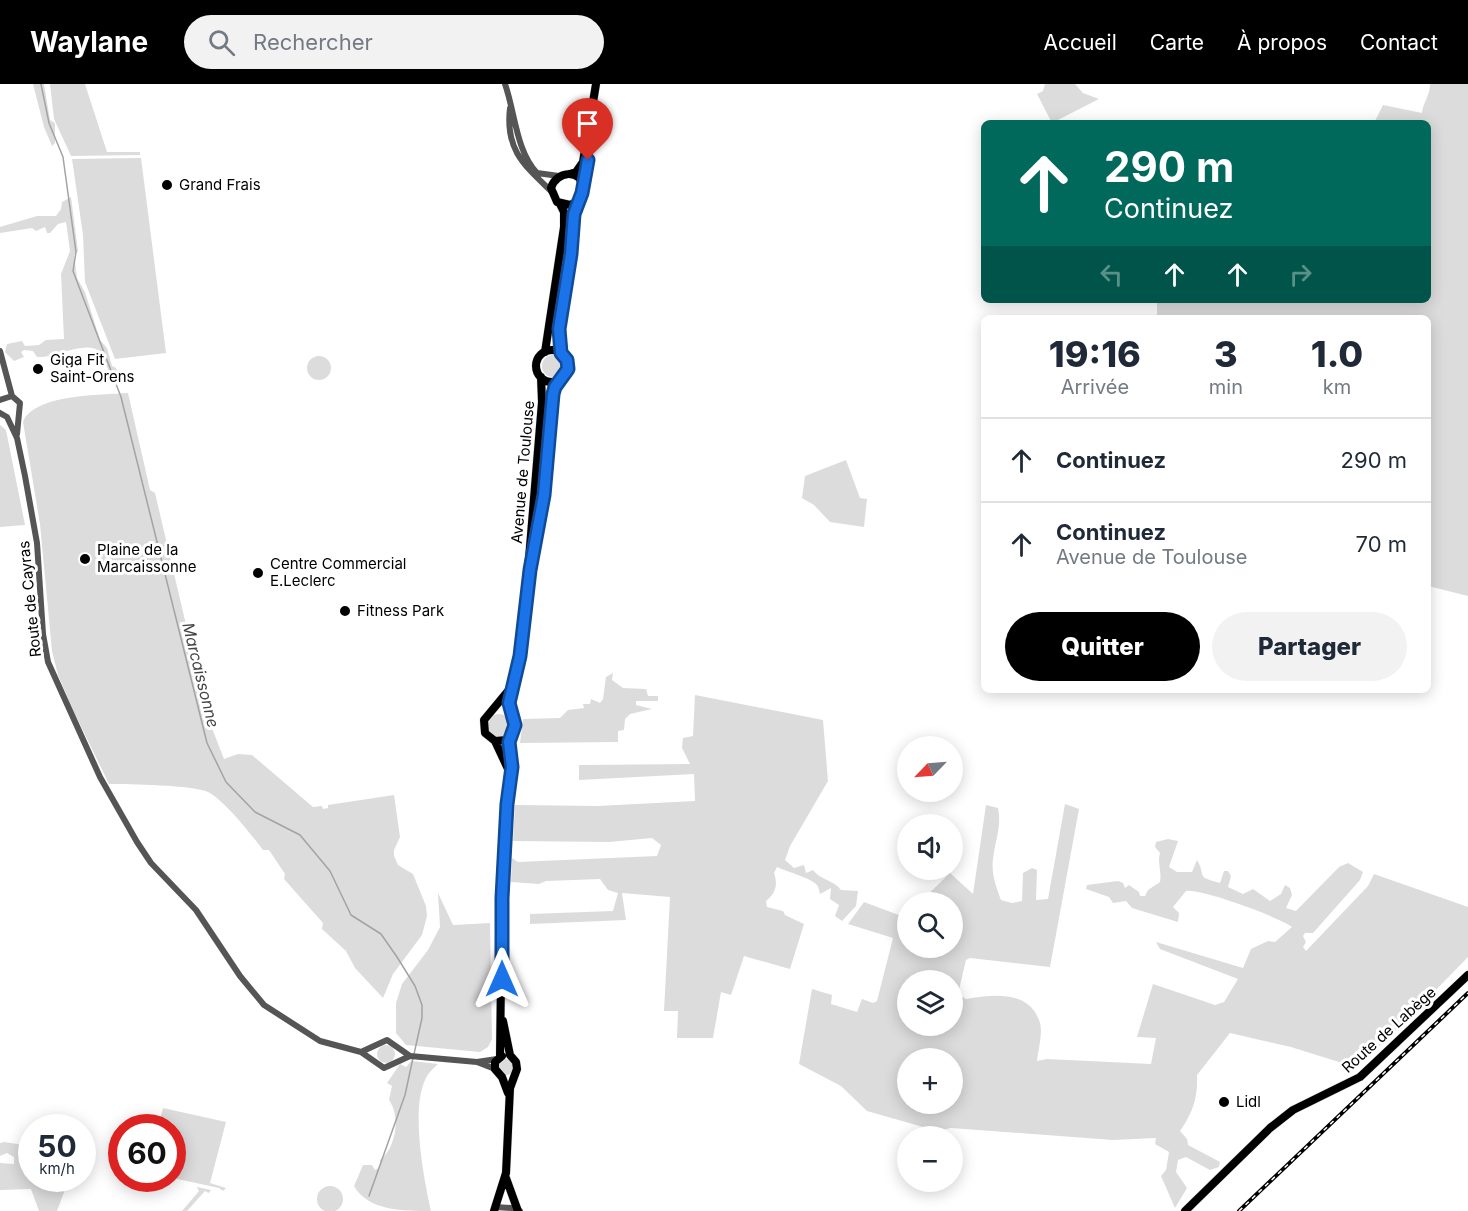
<!DOCTYPE html>
<html lang="fr">
<head>
<meta charset="utf-8">
<style>
  body { margin:0; font-family:Inter,sans-serif; background:#f2f2f3; color:#1f2937; height:100vh; display:flex; flex-direction:column; font-size:22px; white-space:nowrap }
  * { box-sizing:border-box; margin:0 }
  p { font-size:20px; color:#747a83 }
  .icon { flex:none; width:33px; height:33px; fill:none; stroke:currentColor; stroke-width:2; stroke-linecap:round; stroke-linejoin:round }
  .map { position:relative; flex:1; overflow:hidden }
  .side { position:absolute; left:981px; top:231px; width:450px; height:378px; display:flex; flex-direction:column; background:#fff; border-radius:9px; box-shadow:0 3px 15px #0003 }
  .side>* { flex:none }
  .hud { position:absolute; left:981px; top:36px; width:450px; height:183px; border-radius:9px; box-shadow:0 3px 15px #0003; background:#00695c; color:#fff; overflow:hidden }
  .needle { width:39px; rotate:245deg }
  .controls { position:absolute; left:897px; top:652px; display:grid; gap:12px }
  .controls a { display:grid; place-items:center; width:66px; height:66px; border-radius:50%; background:#fff; box-shadow:0 3px 15px #0003; font-size:30px }
  .speed { position:absolute; left:18px; top:1030px; display:flex; gap:12px; font-size:30px; font-weight:700; text-align:center }
  .speed>* { display:grid; place-content:center; width:78px; height:78px; border-radius:50%; background:#fff; box-shadow:0 3px 15px #0003; line-height:1 }
  .speed small { font-size:15px; font-weight:400 }
  .speed .limit { border:9px solid #d22; background:#fff; color:#111 }
  .pin { position:absolute; display:grid; place-items:center; width:51px; height:51px; color:#fff; margin:-62px -26px; border-radius:50% 50% 50% 0; rotate:-45deg; box-shadow:0 0 6px #0007 }
  .pin .icon { rotate:45deg }
  .me { position:absolute; width:66px; margin:-33px; rotate:0deg; stroke-linejoin:round; filter:drop-shadow(0 0 4px #0008) }
  .turn { display:flex; align-items:center; gap:21px; height:126px; padding:0 24px; font-size:27px }
  .turn .icon { width:78px; height:78px; stroke-width:2.5 }
  .turn b { display:block; font-size:42px; line-height:51px }
  .lanes { display:flex; align-items:center; height:57px; padding:0 24px; background:#0003; justify-content:center; gap:30px; direction:ltr }
  .lanes .off { opacity:.35 }
  .eta { display:flex; justify-content:space-evenly; align-items:center; height:102px; text-align:center }
  .eta b { font-size:36px; font-weight:800; line-height:42px }
  .primary-button { display:flex; gap:12px; margin-top:auto; padding:12px 24px }
  .primary-button a { flex:1; height:69px; border-radius:36px; background:#000; color:#fff; font-size:24px; font-weight:800; line-height:69px; text-align:center }
  .primary-button a+a { background:#f2f2f3; color:#1f2937 }
  ul { padding:0; list-style:none }
  li { display:flex; align-items:center; gap:18px; height:84px; padding:0 24px; border-top:2px solid #e0e1e3 }
  li div { flex:1 }
  li b { display:block; font-size:22px }
  li em { font-style:normal }
  header { display:flex; align-items:center; gap:36px; box-sizing:border-box; height:84px; padding:0 30px; background:#000; color:#fff }
  header strong { font-size:28px }
  nav { display:flex; gap:33px; margin-inline-start:auto; font-size:21px }
  .search { width:420px; height:54px; background:#f2f2f3; display:flex; align-items:center; gap:15px; box-sizing:border-box; padding:0 21px; border-radius:33px; color:#747a83; font-size:22px }
  .map>svg:first-child { display:block }
</style>
</head>
<body>
<header>
<strong>Waylane</strong>
<div class="search"><svg class="icon" aria-label="search" viewBox="0 0 24 24"><circle cx="10" cy="10" r="6"/><path d="M15 15l6 6"/></svg>Rechercher</div>
<nav><a>Accueil</a><a>Carte</a><a>À propos</a><a>Contact</a></nav>
</header>
<div class="map">
<svg width="1468" height="1127" viewBox="0 0 1468 1127">
  <rect width="100%" height="100%" fill="#fff"/>
  <path fill="#dcdcdc" fill-rule="evenodd" d="M33 0H44L50 36 55 39V59L52 62 44 43Z
    M50 0H85L107 68H140V71L71 72 54 35Z
    M1045 0H1075L1083 9 1099 15 1052 39 1037 10 1043 7Z
    M1430 0H1468V512L1428 502V234H1157V216H1428V39H1374L1383 21 1422 29C1423 18 1430 12 1430 0Z
    M141 74 166 269 115 275 85 198 83 151 72 75Z
    M71 113 78 167 74 171 77 194 85 208 100 256 107 264 112 282 116 284 120 299H114L107 290 108 284 103 280 100 267C83 256 57 274 37 273L33 267 24 266 21 268 24 273 14 277 5 268 7 260 22 257 25 262 39 261 46 256 64 255 61 190 70 167 66 138 58 140 50 149H47L45 143 36 147 32 144 0 149V143L37 132H56L61 125 62 118Z
    M542 282a11 11 0 1 1 22 0a11 11 0 1 1-22 0Z
    M307 284a12 12 0 1 1 24 0a12 12 0 1 1-24 0Z
    M128 309 150 406 155 409 208 634 224 675 238 670 252 671 313 723 322 722 323 725 328 724V721L394 711 400 753 394 766V772L398 781 413 790 426 822 427 832 422 851 393 890 383 914 355 884 346 867 322 845 323 839 284 795 285 790 269 766H263C251 750 225 717 208 708 194 701 128 700 109 700L74 628 58 591 52 567 40 440 23 338C34 310 101 311 128 309Z
    M0 341 6 346 25 441 0 443Z
    M846 376 860 414 867 415 864 443 830 438 814 421 802 414 805 392Z
    M613 589 612 596 623 604 646 605 648 612H658V617H636V621L652 625 630 630 625 635 624 646 618 647V658L520 659 523 635 560 634 568 626 584 624 583 620H590L591 615 600 619 603 615 606 593Z
    M695 611 823 636 828 697 790 762 785 776 794 784 804 781 806 789 813 786C820 796 834 796 841 806L858 807 856 822 842 837 835 832 839 821 830 815 831 804 820 810C819 807 819 803 817 801 811 794 788 788 777 783L774 789C778 801 776 809 766 817L767 823 783 827 785 831 804 840 790 885 744 872 731 911 721 908 713 954H677L678 927H664L670 813 622 809 626 836 530 840V830L613 827 618 809 608 806 600 795 546 797 539 800 511 798 512 774 518 778 657 772 661 761 652 754 609 758 513 757 515 721 597 722 695 717 694 690 579 696V681L690 680 682 664 683 654 693 652Z
    M487 642a12 12 0 1 1 24 0a12 12 0 1 1-24 0Z
    M1065 720 1079 725 1050 883 970 874 966 876 958 910 966 915C994 910 1030 906 1040 939 1043 949 1038 967 1037 977L1047 975 1151 980 1156 954 1137 953 1153 900 1215 921 1224 918 1238 895 1160 865 1156 858 1243 884 1251 865 1268 857 1275 858 1292 843C1279 833 1200 804 1186 807L1173 823 1179 829 1178 838 1132 824 1126 817 1113 819 1109 813 1086 805 1087 801 1118 797 1123 799 1125 804 1129 801 1139 808 1140 812H1145L1148 806 1160 798C1162 787 1157 779 1160 769L1155 763 1156 758 1168 755 1178 757 1169 783 1177 788H1192L1197 776C1207 793 1194 792 1220 799L1224 787H1228L1231 792 1228 803 1243 810 1253 805 1270 817 1281 810 1285 801 1290 804 1292 811 1286 824 1296 827 1339 783 1348 779 1363 788 1360 796 1313 849H1305L1303 852 1306 858 1303 863 1306 867 1368 802 1374 790 1468 823V873L1394 949 1355 983 1291 963 1230 949 1197 991C1198 1014 1193 1028 1180 1047L1187 1055 1188 1061 1220 1078 1219 1083 1210 1086 1186 1073 1178 1076 1176 1088 1187 1104 1175 1124 1161 1092 1166 1086 1169 1068 1155 1060 1156 1054 1113 1056 951 1044 937 1047 867 1027 841 1002 799 980 812 905 832 911 831 920 857 928 862 915 873 919 877 917 893 854 848 840 864 818 904 833 907 830 908 864H952V819H919L950 789 973 810 986 721 998 724C1002 741 995 757 993 775 991 789 996 803 1001 816L1012 819 1022 817 1023 789 1032 784 1037 786 1036 816 1048 815ZM908 897H952V942H908ZM908 975H952V1020H908Z
    M438 809 453 841 490 839 492 955 488 963 480 968 406 961 396 949V919L402 900 428 866 440 843Z
    M377 970a9 9 0 1 1 18 0a9 9 0 1 1-18 0Z
    M498 983a8 8 0 1 1 16 0a8 8 0 1 1-16 0Z
    M411 977 438 980C434 984 428 989 426 994 410 1024 424 1095 431 1127 404 1127 368 1127 354 1102L363 1081H372L375 1086 380 1083V1076C396 1064 401 1033 389 1016L392 1002 387 999 400 980 406 983Z
    M163 1024 226 1038 210 1099 226 1104 223 1107 219 1104 173 1094 172 1044H158Z
    M4 1058 31 1062 32 1095H69L57 1127H39L31 1105 0 1106V1079L14 1080V1073L7 1069 0 1072V1059Z
    M317 1115a13 13 0 1 1 26 0a13 13 0 1 1-26 0Z
    M197 1103 211 1106 209 1109 205 1107 187 1127H182L199 1107Z"/>
  <g fill="none" stroke-linecap="round" stroke-linejoin="round">
    <path stroke="#a3a3a3" stroke-width="1.5" d="M41 0 49 39 63 73 76 168 73 187 121 313 207 659 226 698 255 728 300 751 330 787 351 831 381 850 397 873 415 902 422 921V934L414 970
      M369 1112 405 1011 413 974"/>
    <g stroke="#dbdbdb" stroke-width="9">
      <path id="major" d="M570 90 576 88 583 78 596 0
        M582 101 588 76 592 40
        M536 282a16 16 0 1 1 32 0a16 16 0 1 1-32 0Z
        M545 268 564 143V128L560 120
        M561 269C555 237 566 203 570 172 572 158 572 144 574 130 575 121 584 113 583 104 581 84 556 87 551 104L557 118 570 121 578 117
        M534 473 544 411 553 310 559 297
        M513 601 484 636 485 649 495 657 507 656 515 643 509 619 522 559 542 318 541 293
        M495 657 509 687
        M502 972 495 978V985L502 993 508 1009
        M500 973 502 814 507 720 511 683 510 653
        M506 1094 518 1127
        M494 1127 506 1089 510 1004 517 985 516 978 510 971 503 937
        M1185 1127 1270 1044 1293 1026 1360 993 1468 891"/>
    </g>
    <path stroke="#555" stroke-width="6" d="M505 0C515 28 516 67 537 89L559 92
      M510 24C505 66 524 81 552 108
      M0 267 12 312
      M0 316 12 312 20 319 17 350
      M0 329 7 333 17 354 25 392 37 459 43 550 48 578 100 693 137 758 151 779 196 826 240 892 264 921 320 957 361 968 384 984 410 972 477 978 497 975
      M361 968 387 956 410 972
      M477 978 495 985
      M495 1123 512 1124 520 1127"/>
    <use href="#major" stroke="#000" stroke-width="8"/>
    <g stroke="#000" stroke-width="4">
      <path id="rail" d="M1239 1127 1468 909"/>
    </g>
    <use href="#rail" stroke="#fff" stroke-width="1.5" stroke-dasharray="4.5" stroke-linecap="butt"/>
  </g>
  <g fill="none" stroke-linecap="round" stroke-linejoin="round">
    <g stroke="#114b97" stroke-width="15">
      <path id="route" d="M502 895V814L507 720 512 683 509 658 515 641 509 619 520 572 530 486 544 411 553 310 555 303 568 285 567 276 561 269 559 245 571 170 574 130 582 109 588 76"/>
    </g>
    <use href="#route" stroke="#1a73e8" stroke-width="10"/>
  </g>
  <g fill="#000" stroke="#fff" stroke-width="2">
    <circle cx="167" cy="101" r="6"/>
    <circle cx="38" cy="285" r="6"/>
    <circle cx="85" cy="475" r="6"/>
    <circle cx="258" cy="489" r="6"/>
    <circle cx="345" cy="527" r="6"/>
    <circle cx="1224" cy="1018" r="6"/>
  </g>
  <g text-anchor="middle" stroke-width="6" stroke-linejoin="round" paint-order="stroke">
    <g font-size="15" fill="#000" stroke="#fff" text-anchor="start">
      <text x="179" y="106">Grand Frais</text>
      <text x="50" y="281">Giga Fit<tspan x="50" dy="17">Saint-Orens</tspan></text>
      <text x="97" y="471">Plaine de la<tspan x="97" dy="17">Marcaissonne</tspan></text>
      <text x="270" y="485">Centre Commercial<tspan x="270" dy="17">E.Leclerc</tspan></text>
      <text x="357" y="532">Fitness Park</text>
      <text x="1236" y="1023">Lidl</text>
    </g>
    <g font-size="15" fill="#000" stroke="#fff">
      <text transform="translate(523 388) rotate(-85)" y="5">Avenue de Toulouse</text>
      <text transform="translate(30 515) rotate(-96)" y="5">Route de Cayras</text>
      <text transform="translate(1389 946) rotate(-42)" y="5">Route de Labège</text>
    </g>
    <g font-size="16" font-style="italic" fill="#444" stroke="#fff">
      <text transform="translate(201 591) rotate(76)" y="6">Marcaissonne</text>
    </g>
  </g>
</svg>
<div class="controls">
<a><svg class="needle" viewBox="-14 -14 28 28"><path d="M0-13l5 13h-10z" fill="#e53935"/><path d="M0 13l5-13h-10z" fill="#747a83"/></svg></a>
<a><svg class="icon" aria-label="sound" viewBox="0 0 24 24"><path d="M4 9h4l5-4v14l-5-4H4zM17 9q2 3 0 6"/></svg></a>
<a><svg class="icon" aria-label="search" viewBox="0 0 24 24"><circle cx="10" cy="10" r="6"/><path d="M15 15l6 6"/></svg></a>
<a><svg class="icon" aria-label="layers" viewBox="0 0 24 24"><path d="M12 4l9 5-9 5-9-5zM3 14l9 5 9-5"/></svg></a>
<a>+</a>
<a>−</a>
</div>
<div class="speed"><div>50<small>km/h</small></div><div class="limit">60</div></div>
<div class="pin" style="left:588px;top:76px;background:#d93025"><svg class="icon" aria-label="arrive" viewBox="0 0 24 24"><path d="M6 21V4h12l-3 4 3 4H6"/></svg></div>
<svg class="me" style="left:502px;top:895px" viewBox="-20 -20 40 40"><path d="M0-17L14 15 0 8-14 15z" fill="#1a73e8" stroke="#fff" stroke-width="4"/></svg>
<div class="hud">
<div class="turn"><svg class="icon" aria-label="ahead" viewBox="0 0 24 24"><path d="M12 20V5M6 11l6-6 6 6"/></svg><div><b>290 m</b>Continuez</div></div>
<div class="lanes"><svg class="icon off" aria-label="left" viewBox="0 0 24 24"><path d="M17 20v-9H6M10 6l-5 5 5 5"/></svg><svg class="icon" aria-label="ahead" viewBox="0 0 24 24"><path d="M12 20V5M6 11l6-6 6 6"/></svg><svg class="icon" aria-label="ahead" viewBox="0 0 24 24"><path d="M12 20V5M6 11l6-6 6 6"/></svg><svg class="icon off" aria-label="right" viewBox="0 0 24 24"><path d="M7 20v-9h11M14 6l5 5-5 5"/></svg></div>
</div>
<section class="side">
<div class="eta">
<div><b>19:16</b><p>Arrivée</p></div>
<div><b>3</b><p>min</p></div>
<div><b>1.0</b><p>km</p></div>
</div>
<ul>
<li><svg class="icon" aria-label="ahead" viewBox="0 0 24 24"><path d="M12 20V5M6 11l6-6 6 6"/></svg><div><b>Continuez</b></div><em>290 m</em></li>
<li><svg class="icon" aria-label="ahead" viewBox="0 0 24 24"><path d="M12 20V5M6 11l6-6 6 6"/></svg><div><b>Continuez</b><p>Avenue de Toulouse</p></div><em>70 m</em></li>
</ul>
<div class="primary-button"><a>Quitter</a><a>Partager</a></div>
</section>
</div>
</body>
</html>
